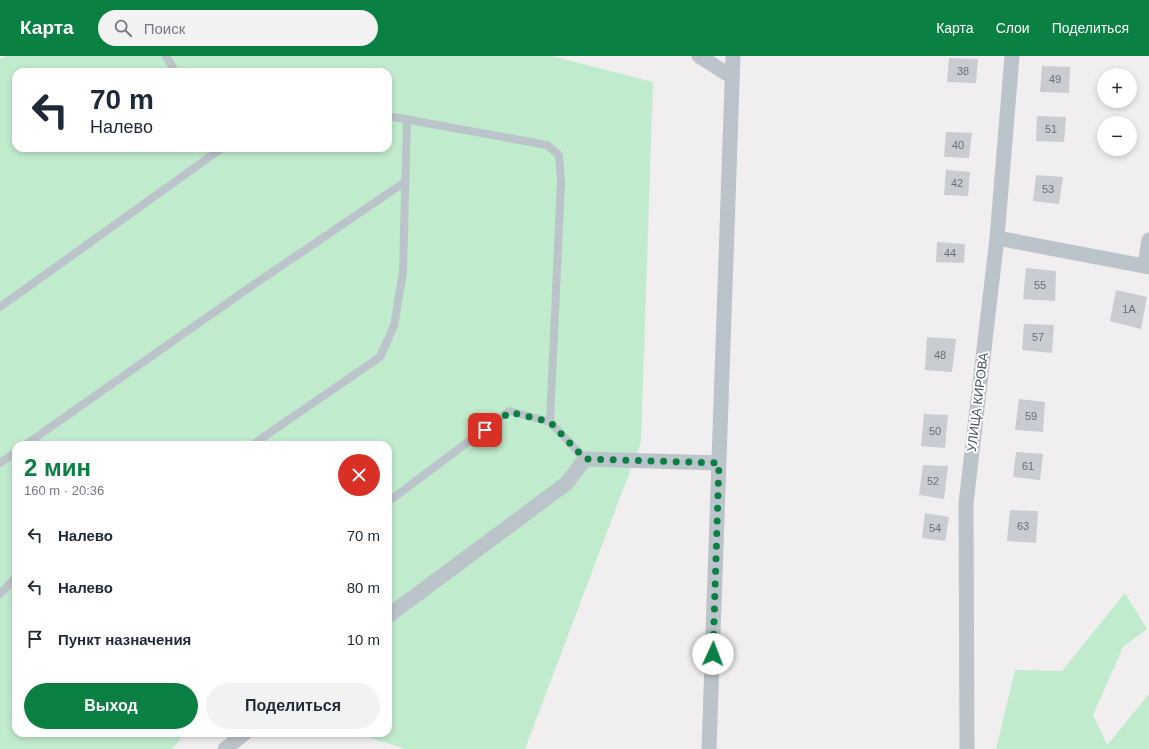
<!DOCTYPE html>
<html lang="ru">
<head>
<meta charset="utf-8">
<style>
  body { margin:0; font-family:Helvetica,sans-serif; background:#f2f2f3; color:#1f2937; height:100vh; display:flex; flex-direction:column; font-size:15px; white-space:nowrap }
  * { box-sizing:border-box; margin:0 }
  p { font-size:13px; color:#747a83 }
  .icon { flex:none; width:22px; height:22px; fill:none; stroke:currentColor; stroke-width:2; stroke-linecap:round; stroke-linejoin:round }
  .map { position:relative; flex:1; overflow:hidden }
  .side { position:absolute; left:12px; top:385px; width:380px; height:296px; display:flex; flex-direction:column; background:#fff; border-radius:12px; box-shadow:0 2px 6px #0003 }
  .side>* { flex:none }
  .guide { position:absolute; left:12px; top:12px; width:380px; height:84px; border-radius:12px; box-shadow:0 2px 6px #0003; background:#fff; color:#1f2937; overflow:hidden }
  .tools { position:absolute; left:1097px; top:12px; display:grid; gap:8px }
  .tools a { display:grid; place-items:center; width:40px; height:40px; border-radius:50%; background:#fff; box-shadow:0 2px 6px #0003; font-size:20px }
  .pin { position:absolute; display:grid; place-items:center; width:34px; height:34px; color:#fff; margin:-17px; border-radius:8px; box-shadow:0 2px 6px #0006 }
  .me { position:absolute; width:44px; margin:-22px; rotate:2deg; stroke-linejoin:round; filter:drop-shadow(0 0 3px #0008) }
  .turn { display:flex; align-items:center; gap:14px; height:84px; padding:0 12px; font-size:18px }
  .turn .icon { width:52px; height:52px; stroke-width:2.5 }
  .turn b { display:block; font-size:28px; line-height:34px }
  .round { display:grid; place-items:center; flex:none; width:42px; height:42px; border-radius:21px; background:#f2f2f3 }
  .headline { display:flex; align-items:center; justify-content:space-between; height:68px; padding:0 12px }
  h1 { font-size:24px; font-weight:700; line-height:30px; color:#0b8043 }
  .action { display:flex; gap:8px; margin-top:auto; padding:8px 12px }
  .action a { flex:1; height:46px; border-radius:24px; background:#0b8043; color:#fff; font-size:16px; font-weight:700; line-height:46px; text-align:center }
  .action a+a { background:#f2f2f3; color:#1f2937 }
  ul { padding:0; list-style:none }
  li { display:flex; align-items:center; gap:12px; height:52px; padding:0 12px }
  li div { flex:1 }
  li b { display:block; font-size:15px }
  li em { font-style:normal }
  header { display:flex; align-items:center; gap:24px; box-sizing:border-box; height:56px; padding:0 20px; background:#0b8043; color:#fff }
  header strong { font-size:19px }
  nav { display:flex; gap:22px; margin-inline-start:auto; font-size:14px }
  .search { width:280px; height:36px; background:#f2f2f3; display:flex; align-items:center; gap:10px; box-sizing:border-box; padding:0 14px; border-radius:22px; color:#747a83; font-size:15px }
  .map>svg:first-child { display:block }
</style>
</head>
<body>
<header>
<strong>Карта</strong>
<div class="search"><svg class="icon" aria-label="search" viewBox="0 0 24 24"><circle cx="10" cy="10" r="6"/><path d="M15 15l6 6"/></svg>Поиск</div>
<nav><a>Карта</a><a>Слои</a><a>Поделиться</a></nav>
</header>
<div class="map">
<svg width="1149" height="693" viewBox="0 0 1149 693">
  <rect width="100%" height="100%" fill="#f1eeef"/>
  <path fill="#c1ebcd" fill-rule="evenodd" d="M7 0H552L653 26 641 386 525 693H406L354 677H388V389H16V677H186L172 693H0V3ZM16 16H388V92H16Z
    M1125 537 1147 573 1123 591 1093 659 1107 689 1149 638V693H996L1015 614 1062 615Z"/>
  <path fill="#c9ccd1" d="M949 2 978 3 976 27 947 26Z
    M1042 10 1070 11 1069 37 1040 36Z
    M1037 60 1066 61 1064 86 1036 85Z
    M946 76 972 77 969 102 944 101Z
    M946 114 970 116 968 140 944 139Z
    M1036 119 1063 121 1059 148 1033 145Z
    M937 186 965 188 964 207 936 206Z
    M1026 212 1056 215 1055 245 1023 243Z
    M1116 234 1147 241 1141 273 1110 265Z
    M1024 268 1054 269 1052 297 1022 294Z
    M927 281 956 283 952 316 925 314Z
    M1019 343 1045 346 1043 376 1015 374Z
    M924 358 948 359 945 392 921 390Z
    M1016 396 1043 398 1040 424 1013 421Z
    M923 409 948 410 944 443 919 439Z
    M1010 454 1038 455 1036 487 1007 485Z
    M925 457 949 461 945 485 922 482Z"/>
  <g fill="none" stroke-linecap="round" stroke-linejoin="round">
    <path stroke="#bbc4ca" stroke-width="8" d="M166 0 173 12
      M388 60 547 89 559 99 561 126 550 366
      M0 251 222 92
      M25 389 243 236 405 126
      M252 389 380 301 394 270 403 216 407 63
      M0 407 16 396
      M388 446 509 355 550 366 585 403
      M0 538 16 521"/>
    <path stroke="#bbc4ca" stroke-width="15" d="M699 0 732 21
      M997 182 1149 211
      M1145 209 1149 184
      M388 560 567 427 585 403 719 407
      M225 693 245 677
      M709 693 733 0
      M967 693 966 447 997 182 1012 0"/>
  </g>
  <g fill="none" stroke-linecap="round" stroke-linejoin="round">
    <path stroke="#0b8043" stroke-width="7" stroke-dasharray="0 12.6" d="M485 374 510 356 550 366 585 403 719 407 713 598"/>
  </g>
  <g text-anchor="middle" stroke-width="4" stroke-linejoin="round" paint-order="stroke">
    <g font-size="11" fill="#687178">
      <text x="963" y="19">38</text>
      <text x="1055" y="27">49</text>
      <text x="1051" y="77">51</text>
      <text x="958" y="93">40</text>
      <text x="957" y="131">42</text>
      <text x="1048" y="137">53</text>
      <text x="950" y="201">44</text>
      <text x="1040" y="233">55</text>
      <text x="1129" y="257">1А</text>
      <text x="1038" y="285">57</text>
      <text x="940" y="303">48</text>
      <text x="1031" y="364">59</text>
      <text x="935" y="379">50</text>
      <text x="1028" y="414">61</text>
      <text x="933" y="429">52</text>
      <text x="1023" y="474">63</text>
      <text x="935" y="476">54</text>
    </g>
    <g font-size="13" fill="#48535a" stroke="#fff">
      <text transform="translate(977 346) rotate(-83)" y="5">УЛИЦА КИРОВА</text>
    </g>
  </g>
</svg>
<div class="tools">
<a>+</a>
<a>−</a>
</div>
<div class="pin" style="left:485px;top:374px;background:#d93025"><svg class="icon" aria-label="arrive" viewBox="0 0 24 24"><path d="M6 21V4h12l-3 4 3 4H6"/></svg></div>
<svg class="me" style="left:713px;top:598px" viewBox="-20 -20 40 40"><circle r="19" fill="#fff"/><path d="M0-13L10 11 0 6-10 11z" fill="#0b8043"/></svg>
<div class="guide">
<div class="turn"><svg class="icon" aria-label="left" viewBox="0 0 24 24"><path d="M17 20v-9H6M10 6l-5 5 5 5"/></svg><div><b>70 m</b>Налево</div></div>
</div>
<section class="side">
<div class="headline"><div><h1>2 мин</h1><p>160 m · 20:36</p></div><a class="round" style="background:#d93025;color:#fff"><svg class="icon" aria-label="close" viewBox="0 0 24 24"><path d="M6 6l12 12M18 6L6 18"/></svg></a></div>
<ul>
<li><svg class="icon" aria-label="left" viewBox="0 0 24 24"><path d="M17 20v-9H6M10 6l-5 5 5 5"/></svg><div><b>Налево</b></div><em>70 m</em></li>
<li><svg class="icon" aria-label="left" viewBox="0 0 24 24"><path d="M17 20v-9H6M10 6l-5 5 5 5"/></svg><div><b>Налево</b></div><em>80 m</em></li>
<li><svg class="icon" aria-label="arrive" viewBox="0 0 24 24"><path d="M6 21V4h12l-3 4 3 4H6"/></svg><div><b>Пункт назначения</b></div><em>10 m</em></li>
</ul>
<div class="action"><a>Выход</a><a>Поделиться</a></div>
</section>
</div>
</body>
</html>
